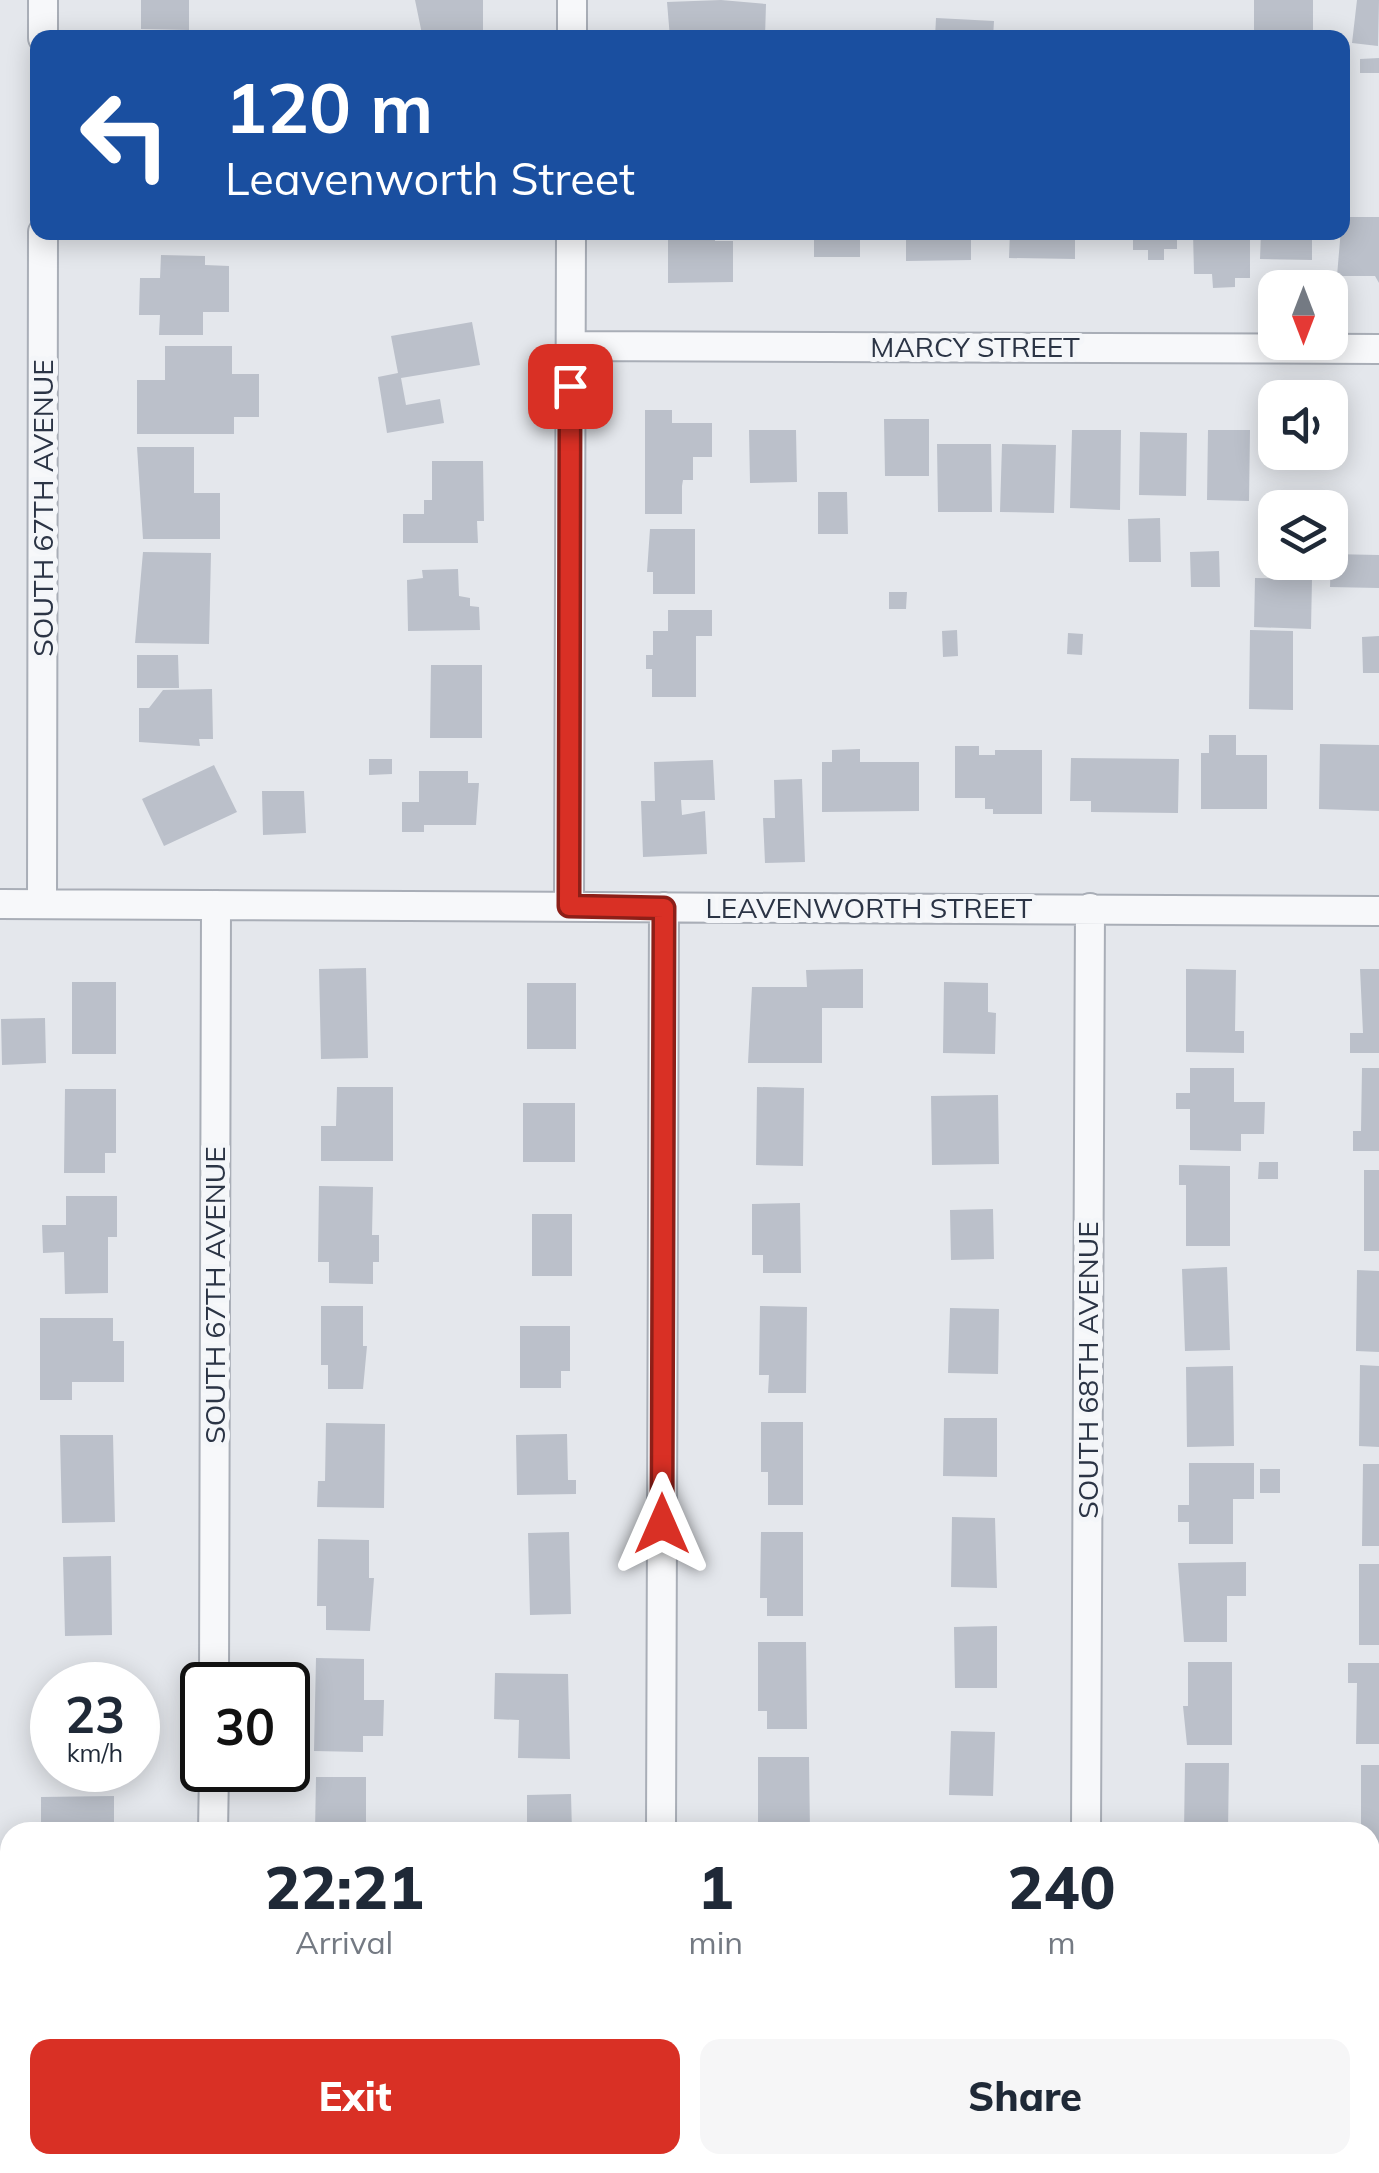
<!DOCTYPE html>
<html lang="en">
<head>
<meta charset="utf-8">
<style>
  body { margin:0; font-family:Mulish,sans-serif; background:#f6f6f7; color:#1f2937; height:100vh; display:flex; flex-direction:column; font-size:38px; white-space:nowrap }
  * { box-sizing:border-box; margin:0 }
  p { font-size:32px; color:#747a83 }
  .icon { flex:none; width:55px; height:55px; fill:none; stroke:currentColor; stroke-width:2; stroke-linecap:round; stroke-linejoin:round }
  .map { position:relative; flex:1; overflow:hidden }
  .details { position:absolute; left:0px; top:1822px; width:1380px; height:352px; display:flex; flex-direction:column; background:#fff; border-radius:30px 30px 0 0; box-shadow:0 5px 25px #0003 }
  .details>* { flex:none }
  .top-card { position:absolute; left:30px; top:30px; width:1320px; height:210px; border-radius:20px; box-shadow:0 5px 25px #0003; background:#1a4fa0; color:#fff; overflow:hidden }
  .needle { width:65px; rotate:180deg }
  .fabs { position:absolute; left:1258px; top:270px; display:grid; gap:20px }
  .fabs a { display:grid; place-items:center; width:90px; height:90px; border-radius:20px; background:#fff; box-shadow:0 5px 25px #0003; font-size:50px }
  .speed { position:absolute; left:30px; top:1662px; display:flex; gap:20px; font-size:50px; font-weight:700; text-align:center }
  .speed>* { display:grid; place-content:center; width:130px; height:130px; border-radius:50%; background:#fff; box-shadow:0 5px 25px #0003; line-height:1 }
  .speed small { font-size:25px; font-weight:400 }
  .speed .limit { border:5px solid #111; border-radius:15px; background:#fff; color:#111 }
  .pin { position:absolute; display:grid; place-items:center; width:85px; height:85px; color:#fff; margin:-42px; border-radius:20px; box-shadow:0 5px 15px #0006 }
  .me { position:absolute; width:110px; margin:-55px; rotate:0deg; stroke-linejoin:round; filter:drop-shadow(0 0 8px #0008) }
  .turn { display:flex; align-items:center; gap:35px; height:210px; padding:0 30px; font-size:45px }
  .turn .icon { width:130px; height:130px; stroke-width:2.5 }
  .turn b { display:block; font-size:70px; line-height:85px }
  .eta { display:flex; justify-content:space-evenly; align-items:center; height:170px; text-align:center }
  .eta b { font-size:60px; font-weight:800; line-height:70px }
  .action { display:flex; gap:20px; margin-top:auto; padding:20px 30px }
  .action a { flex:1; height:115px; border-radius:20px; background:#d93025; color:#fff; font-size:40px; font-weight:800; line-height:115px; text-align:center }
  .action a+a { background:#f6f6f7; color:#1f2937 }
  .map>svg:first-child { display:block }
</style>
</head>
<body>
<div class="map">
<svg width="1379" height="2173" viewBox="0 0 1379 2173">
  <rect width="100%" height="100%" fill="#e4e7ec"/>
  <path fill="#bbc0ca" d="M141 0H189V30L141 29Z
    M415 0H483V34H422Z
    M721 0 766 4 765 37 670 38 667 2Z
    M1254 0H1313V31L1254 30Z
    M1357 0H1379L1378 46 1352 43Z
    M936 18 994 21 993 38H935Z
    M1379 58V73H1360V59Z
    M1342 217H1379V283L1375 276H1337Z
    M668 232H715V241H733V282L668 283Z
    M814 232H860V257H814Z
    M906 232H971V260L906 261Z
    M1010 232H1081V240L1075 239V259L1009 258Z
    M1133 232H1177V249H1164V260H1148V250H1133Z
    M1193 232H1250V278H1235V287L1213 288 1212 274H1194Z
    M1261 232H1312V260L1260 259Z
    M161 255 205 256V265L229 266V312H203V335H159L160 315H139L140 278H160Z
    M472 322 480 365 401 378 406 405 440 399 444 423 387 433 378 377 398 373 391 336Z
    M165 346H232V374H259V417H234V434H137V380H165Z
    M645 410H672V423H712V457H693V480H683L682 486V514H645Z
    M884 419H929V476H885Z
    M749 430H796L797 482 750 483Z
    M1072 430H1121L1120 510 1070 508Z
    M1208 430H1250L1249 501 1207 500Z
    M1140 432 1187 433 1186 496 1139 495Z
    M937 444H991L992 512H938Z
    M1002 444 1056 445 1054 513 1000 512Z
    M137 447H194V493H220V539H143Z
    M432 461H483L484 521H477L478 543H403V514H424V500H432Z
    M818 492H847L848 534H818Z
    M1160 518 1161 562H1129L1128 519Z
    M650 529H695V594H653V572H647Z
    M1219 551 1220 587H1191L1190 552Z
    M143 552 211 553 209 644 135 643Z
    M1331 554 1379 555V588L1330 587Z
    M458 569 459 596 470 598V606L479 607 480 630 408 631 407 580 423 578 422 570Z
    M1255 578 1312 579 1311 629 1254 627Z
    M889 592H907L906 609H889Z
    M668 610H712V636H696V697H652V669H646V655H653V631H668Z
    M957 630 958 656 943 657 942 631Z
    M1250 630 1293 631V710L1249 709Z
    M1068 633 1083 634 1082 655 1067 654Z
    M1379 636V673H1363L1362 637Z
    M137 655H178L179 688H137Z
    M431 665H482V738H430Z
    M212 689 213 739H199L200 746 139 742V708H149L163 690Z
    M1209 735H1236V755H1267V809H1201V753H1209Z
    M1320 744 1379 745V811L1319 809Z
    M955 746H979V755H995V750H1042V814H993V809H985V798H955Z
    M860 749V762H919V811L822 812V762H832V750Z
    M1071 758 1179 759 1178 813 1091 812V801H1070Z
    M369 759H392V774L369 775Z
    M713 760 715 800H681L682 815 705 811 707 854 643 857 641 801H655L654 762Z
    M214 765 237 812 164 846 142 799Z
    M419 771H468V783H479L476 825H424V832H402V802H419Z
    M802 779 805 862 765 863 763 818H775L774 780Z
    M262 791H304L306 833 263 835Z
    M366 968 368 1058 321 1059 319 969Z
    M863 969V1008H822V1063H748L752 987H807L806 970Z
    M1186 969 1236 970 1235 1031H1244V1053L1186 1052Z
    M1360 969H1379V1053H1350V1033H1363Z
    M72 982H116V1054H72Z
    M944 982 988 983V1012L996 1013 995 1054 943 1053Z
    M527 983H576V1049H527Z
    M45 1018 46 1063 2 1065 1 1019Z
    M1190 1068H1234V1102H1265L1264 1134H1241V1151L1190 1150V1109H1176V1093H1190Z
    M1362 1068H1379V1151H1353V1131H1361Z
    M337 1087H393V1161H321V1126H336Z
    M757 1087 804 1088 803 1166 756 1165Z
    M65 1089H116V1153H105V1173H64Z
    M998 1095 999 1164 932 1165 931 1096Z
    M523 1103H575V1162H523Z
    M1259 1162H1278V1179H1258Z
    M1179 1165 1230 1166V1246H1186V1185H1179Z
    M1364 1170H1379V1251H1364Z
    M319 1186 373 1187 372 1235H379V1262H373V1284L329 1283V1262H318Z
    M66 1196H117V1237H108V1293L65 1294 64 1252 43 1253 42 1225H66Z
    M800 1203 801 1273H763V1255H752V1204Z
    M993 1209 994 1259 951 1260 950 1210Z
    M532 1214H572V1276H532Z
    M1227 1267 1230 1350 1185 1351 1182 1269Z
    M1357 1270 1379 1271V1352L1356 1351Z
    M321 1306H363V1346H367L363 1389H328V1365H321Z
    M760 1306 807 1307 806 1393H768L769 1375H759Z
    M950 1308 999 1309 998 1374 948 1373Z
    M40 1318H113V1341H124V1382H72V1400H40Z
    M520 1326H570V1371H561V1388H520Z
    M1360 1365 1379 1366V1447L1359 1446Z
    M1233 1366 1234 1446 1187 1447 1186 1367Z
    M944 1418H997V1477L943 1476Z
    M761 1422H803V1505H768V1472H761Z
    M326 1423 385 1424 384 1508 317 1507 318 1481H325Z
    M567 1434 568 1480H576V1494L517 1495 516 1435Z
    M60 1435H113L115 1522 62 1523Z
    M1189 1463H1254V1499H1233V1544H1189V1522H1178V1505H1189Z
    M1363 1464H1379V1546H1362Z
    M1260 1469H1280V1493H1260Z
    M952 1517 995 1518 997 1588 951 1587Z
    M569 1532 571 1614 530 1615 528 1533Z
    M761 1532H803V1616H767V1598H760Z
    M318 1539 369 1540V1578H374L370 1631 326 1630V1606H317Z
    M111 1556 112 1635 65 1636 63 1557Z
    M1246 1562V1596H1227V1642H1184L1178 1563Z
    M1359 1564H1379V1645H1359Z
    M997 1626V1688H955L954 1627Z
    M758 1642H806L807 1729H767V1711H758Z
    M316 1658 364 1659V1700H384L383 1736H363V1752L314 1751Z
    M1188 1662H1232V1745H1187L1183 1706H1188Z
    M1348 1663H1379V1744H1356L1357 1683H1348Z
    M495 1673 568 1674 570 1759 518 1758 519 1720 494 1719Z
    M951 1731 995 1732 993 1796 949 1795Z
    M758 1757H809L810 1832H758Z
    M1185 1763H1229L1228 1832H1184Z
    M1361 1765H1379V1846H1370V1832H1347L1348 1829H1361Z
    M316 1777H366V1832H315Z
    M571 1794 572 1832H527V1795Z
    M114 1796V1832L41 1828V1797Z
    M1370 1865H1379V1946H1370Z
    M1370 1970H1379V2052H1370Z
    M1370 2069H1379V2151H1370Z
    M320 2165H373V2169L320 2170Z
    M764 2165H806V2173H764Z
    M941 2165H994V2173H941Z"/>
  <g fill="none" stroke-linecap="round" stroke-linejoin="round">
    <g stroke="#a9aeb7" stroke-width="32">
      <path id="street" d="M43 38V0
        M572 38V0
        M571 346 1379 349
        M0 904 1379 911
        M42 904 43 232
        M569 906 571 232
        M214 1685 216 905
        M213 1832 214 1770
        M661 1832 664 907
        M1086 1832 1090 908
        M213 2173V2165
        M660 2173V2165
        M1085 2173V2165"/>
    </g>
    <use href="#street" stroke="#f7f8fa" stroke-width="28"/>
  </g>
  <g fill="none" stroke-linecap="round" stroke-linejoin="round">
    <g stroke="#8d1f18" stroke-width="25">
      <path id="route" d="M570 386 569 906 664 908 662 1524"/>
    </g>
    <use href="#route" stroke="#d93025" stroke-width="18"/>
  </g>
  <g text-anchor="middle" stroke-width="10" stroke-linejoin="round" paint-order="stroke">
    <g font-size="28" fill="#2b3445" stroke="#f4f6f9">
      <text x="975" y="357">MARCY STREET</text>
      <text transform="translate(43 508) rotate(-90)" y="10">SOUTH 67TH AVENUE</text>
      <text x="869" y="918">LEAVENWORTH STREET</text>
      <text transform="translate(215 1295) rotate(-90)" y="10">SOUTH 67TH AVENUE</text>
      <text transform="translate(1088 1370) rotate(-90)" y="10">SOUTH 68TH AVENUE</text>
    </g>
  </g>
</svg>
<div class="fabs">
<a><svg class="needle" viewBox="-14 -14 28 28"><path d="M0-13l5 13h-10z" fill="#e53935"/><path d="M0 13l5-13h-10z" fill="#747a83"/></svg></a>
<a><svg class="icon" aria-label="sound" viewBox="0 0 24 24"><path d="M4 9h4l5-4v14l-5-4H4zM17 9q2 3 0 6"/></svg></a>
<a><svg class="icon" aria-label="layers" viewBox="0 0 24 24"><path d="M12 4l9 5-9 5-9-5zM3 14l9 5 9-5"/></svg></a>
</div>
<div class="speed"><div>23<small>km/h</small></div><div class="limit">30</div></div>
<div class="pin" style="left:570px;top:386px;background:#d93025"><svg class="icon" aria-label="arrive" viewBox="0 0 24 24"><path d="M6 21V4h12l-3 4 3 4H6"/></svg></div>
<svg class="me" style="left:662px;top:1524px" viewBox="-20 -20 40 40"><path d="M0-17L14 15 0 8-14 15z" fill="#d93025" stroke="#fff" stroke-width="4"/></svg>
<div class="top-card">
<div class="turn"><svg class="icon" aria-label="left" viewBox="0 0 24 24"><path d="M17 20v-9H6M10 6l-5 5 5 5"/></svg><div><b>120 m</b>Leavenworth Street</div></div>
</div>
<section class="details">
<div class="eta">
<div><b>22:21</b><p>Arrival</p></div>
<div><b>1</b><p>min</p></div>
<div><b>240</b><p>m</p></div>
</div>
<div class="action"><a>Exit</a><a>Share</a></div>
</section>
</div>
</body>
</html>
